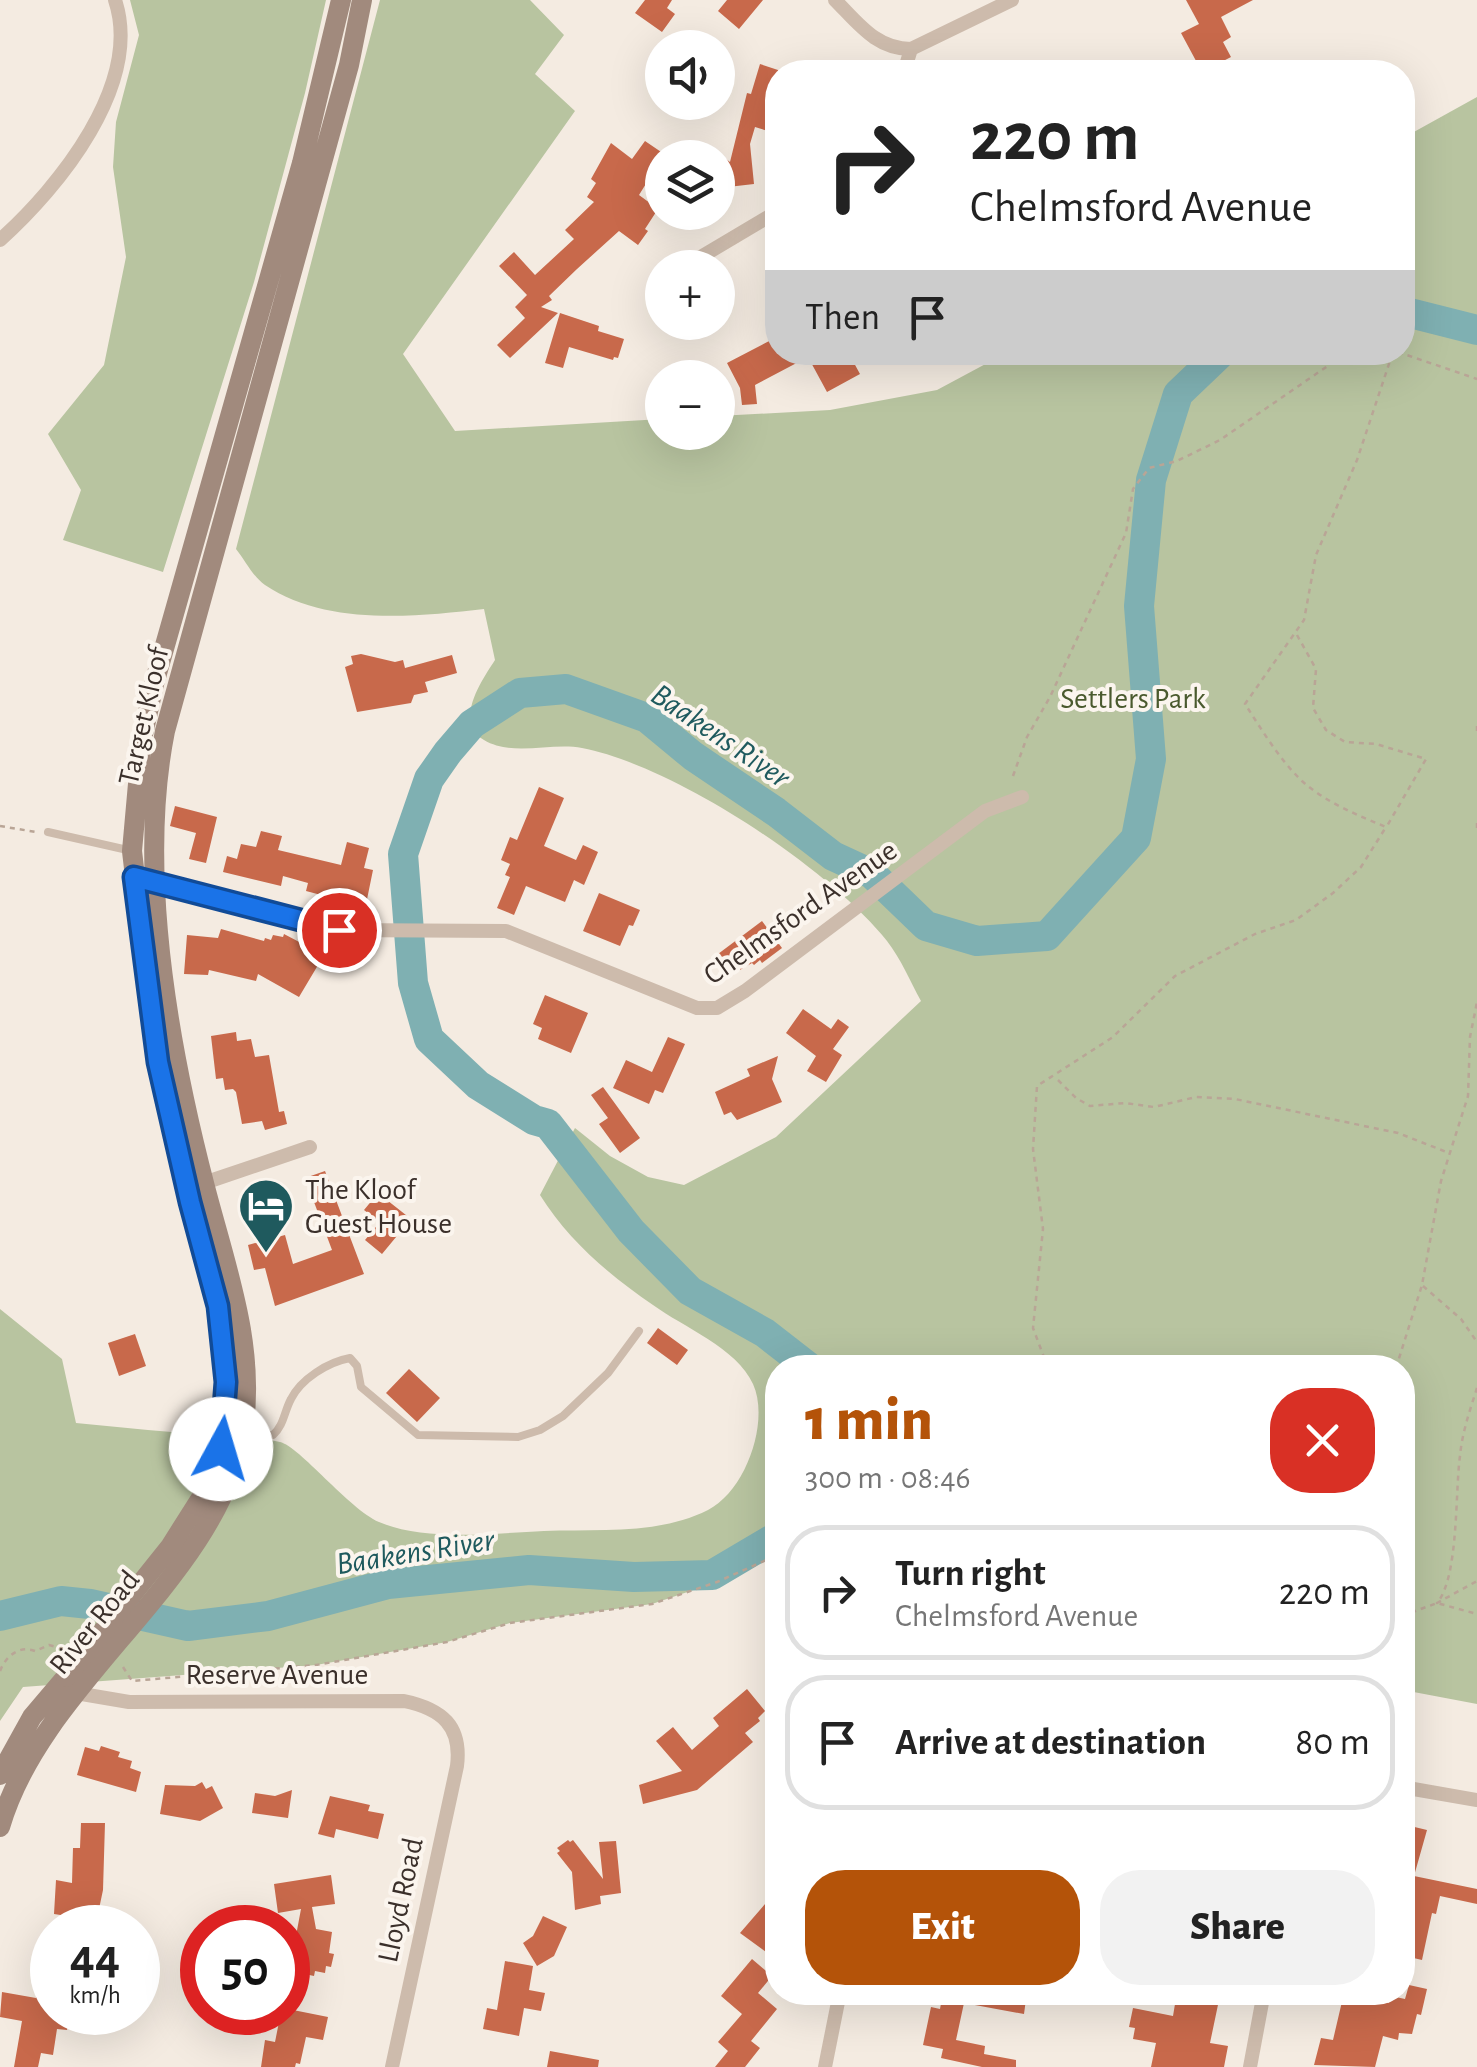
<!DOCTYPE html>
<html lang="en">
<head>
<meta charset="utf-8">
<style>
  body { margin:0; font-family:"Alegreya Sans",sans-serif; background:#f2f2f2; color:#222; height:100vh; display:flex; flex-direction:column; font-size:38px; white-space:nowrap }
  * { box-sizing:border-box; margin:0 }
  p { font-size:32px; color:#767676 }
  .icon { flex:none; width:55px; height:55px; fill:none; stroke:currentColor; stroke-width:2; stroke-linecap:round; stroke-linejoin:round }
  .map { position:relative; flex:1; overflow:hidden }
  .drawer { position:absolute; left:765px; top:1355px; width:650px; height:650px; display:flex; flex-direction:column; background:#fff; border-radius:40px; box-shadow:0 10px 40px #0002 }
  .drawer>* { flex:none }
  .guide { position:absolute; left:765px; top:60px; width:650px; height:305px; border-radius:40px; box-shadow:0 10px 40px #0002; background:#fff; color:#222; overflow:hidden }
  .controls { position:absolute; left:645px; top:30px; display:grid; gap:20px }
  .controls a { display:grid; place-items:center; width:90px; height:90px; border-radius:50%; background:#fff; box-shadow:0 10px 40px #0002; font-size:50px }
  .speed { position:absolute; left:30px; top:1905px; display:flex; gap:20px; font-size:50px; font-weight:700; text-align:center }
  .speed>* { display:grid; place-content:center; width:130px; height:130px; border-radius:50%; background:#fff; box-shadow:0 10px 40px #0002; line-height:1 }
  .speed small { font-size:25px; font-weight:400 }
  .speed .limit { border:15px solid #d22; background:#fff; color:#111 }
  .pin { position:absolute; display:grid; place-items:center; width:85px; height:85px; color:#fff; margin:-42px; border:5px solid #fff; border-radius:50%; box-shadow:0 2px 10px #0007 }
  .me { position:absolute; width:110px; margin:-55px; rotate:6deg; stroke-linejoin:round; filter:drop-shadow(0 0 8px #0008) }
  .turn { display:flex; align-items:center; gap:35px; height:210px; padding:0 40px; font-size:45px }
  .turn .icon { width:130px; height:130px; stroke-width:2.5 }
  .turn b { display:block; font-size:70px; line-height:85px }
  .then { display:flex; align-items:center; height:95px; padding:0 40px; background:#0003; gap:20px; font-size:38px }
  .round { display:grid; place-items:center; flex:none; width:105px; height:105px; border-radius:40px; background:#f2f2f2 }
  .headline { display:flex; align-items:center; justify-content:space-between; height:170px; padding:0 40px }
  h1 { font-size:60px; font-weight:800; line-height:75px; color:#b45309 }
  .primary-button { display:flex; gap:20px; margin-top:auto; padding:20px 40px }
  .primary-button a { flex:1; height:115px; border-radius:40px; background:#b45309; color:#fff; font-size:40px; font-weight:800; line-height:115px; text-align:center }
  .primary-button a+a { background:#f2f2f2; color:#222 }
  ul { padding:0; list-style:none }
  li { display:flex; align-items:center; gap:30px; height:135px; margin:0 20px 15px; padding:0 20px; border:5px solid #e0e0e0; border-radius:40px }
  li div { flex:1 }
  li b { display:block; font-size:38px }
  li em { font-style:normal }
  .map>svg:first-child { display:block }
</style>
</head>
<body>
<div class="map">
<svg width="1477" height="2067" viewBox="0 0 1477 2067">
  <rect width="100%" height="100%" fill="#f4ebe1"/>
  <path fill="#b8c4a0" d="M130 0H326L305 93 254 282 163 572 63 540 81 490 48 434 104 365 126 257 113 167 116 122 139 35Z
    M380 0H530L564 35 535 74 575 111 403 354 455 431 662 419V432H718V416L830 410 937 390 1006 353 1402 352 1403 138 1477 97V1704L1403 1690 1402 1368H778L777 1565 772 1558 717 1582 652 1604 510 1623 447 1642 316 1665 23 1687 0 1721V1309L62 1359 76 1423C124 1428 172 1432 219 1436 239 1438 261 1437 280 1442 299 1446 349 1509 379 1522 425 1542 495 1533 544 1531 599 1529 658 1535 708 1510 746 1491 770 1421 753 1384 737 1348 683 1327 653 1305 609 1275 568 1240 540 1195L575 1128 610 1156 648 1177 684 1185 776 1137 921 1001C910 981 901 959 887 941 829 868 675 766 582 748 552 742 512 757 484 740 453 722 482 680 495 660L484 609C415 617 326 626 265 585 253 577 245 560 236 549Z"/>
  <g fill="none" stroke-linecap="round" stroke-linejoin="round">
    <path stroke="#7fb0b2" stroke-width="30" d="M1402 311 1477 330
      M810 1368 765 1333 690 1291 631 1231 548 1124 534 1120 478 1085 429 1039 413 983 403 854 429 779 448 752 472 724 520 693 566 689 647 718 693 756 776 812 833 856 872 874 926 926 977 941 1047 936 1136 838 1151 759 1139 606 1151 480 1178 394 1222 352
      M0 1616 61 1601 90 1604 188 1626 268 1616 388 1584 529 1570 634 1577 712 1575 778 1536"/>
  </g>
  <path fill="#c8694b" d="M645 0H672L667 8 675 14 662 32 635 13Z
    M727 0H763L739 29 718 11Z
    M1186 0H1253L1221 17 1231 37 1223 42 1231 57 1202 72 1181 33 1199 24Z
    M760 64 778 70V134L755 127 750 144 754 184 728 187 718 200V153L730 162 747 93 751 94Z
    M645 141 667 156 662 158 639 195 658 209 645 229 648 231 638 245 619 231 577 269 549 296 552 300 541 307 558 313 510 358 497 345 525 318 515 307 527 295 499 266 514 252 535 275 574 239 565 230 594 202 587 197 596 183 591 179 611 143 632 159Z
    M560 313 599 326 598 331 624 339 618 358 614 357 613 360 569 347 563 368 545 363Z
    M771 340 773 344 778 341V352H848L860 374 827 392 808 357 755 385 757 404 742 405 740 388 727 363Z
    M361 654 395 662 403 660 405 668 452 655 457 673 425 682 428 692 414 695 411 703 357 712 345 667 353 664 351 656Z
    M539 787 564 798 544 846 576 860 583 845 598 852 584 885 574 880 565 902 526 886 514 915 497 908 510 877 505 875 510 864 501 860 510 837 517 840Z
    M175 806 217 817 206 863 189 859 196 833 170 826Z
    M261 831 282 836 278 850 341 865 347 842 369 848 364 868 373 870 364 914 351 910 352 904 340 900 306 891 308 883 283 876 281 886 223 872 227 856 237 859 241 844 256 847Z
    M599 893 640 910 633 926 629 925 620 946 583 931Z
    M762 921 782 948 762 963 760 960 754 965 752 963 733 974 718 954Z
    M221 929 264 941 265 938 271 940 273 935 283 937 284 934 324 955 299 997 258 974 256 981 209 970 208 975 184 974 187 935 218 938Z
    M545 995 588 1013 571 1053 538 1039 542 1028 533 1024Z
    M803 1009 831 1029 838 1019 849 1027 833 1049 842 1055 826 1082 807 1071 816 1056 786 1033Z
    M236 1032 237 1041 251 1039 255 1057 269 1055 279 1112 284 1111 287 1124 265 1130 262 1121 242 1124 236 1092 233 1089 225 1090 223 1078 216 1079 211 1036Z
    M668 1037 685 1044 663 1093 655 1090 649 1104 613 1088 626 1060 652 1072Z
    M778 1056 772 1079 782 1102 737 1120 731 1112 724 1115 715 1092 750 1076 747 1069Z
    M603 1087 640 1138 620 1153 599 1124 608 1118 591 1095Z
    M325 1171 364 1274 275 1306 265 1268 254 1270 248 1245 285 1235 293 1264 332 1250 305 1178Z
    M378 1193 411 1219 382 1254 365 1240 380 1222 364 1210Z
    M658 1328 688 1350 677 1365 647 1343Z
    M135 1334 146 1366 119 1376 108 1343Z
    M409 1369 440 1398 417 1422 386 1393Z
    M747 1689 765 1711 758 1718 760 1721 745 1733 753 1742 697 1790 643 1804 639 1785 682 1771 656 1741 673 1727 692 1750 719 1726 713 1718Z
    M101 1746 120 1752 118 1757 132 1761 130 1768 141 1772 136 1792 77 1775 85 1747 99 1751Z
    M202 1782 206 1789 212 1786 223 1808 200 1821 160 1814 165 1785 195 1786Z
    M292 1790 288 1818 252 1813 255 1793 275 1796Z
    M330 1796 370 1805 368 1811 384 1814 378 1839 336 1829 334 1838 318 1834Z
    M81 1823H105L103 1890 95 1928 65 1924 67 1916 54 1914 56 1880 72 1883 73 1848H80Z
    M1402 1824 1427 1830 1414 1876 1477 1889V1904L1440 1896 1436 1914 1432 1913 1422 1960 1405 1956 1408 1946 1402 1945Z
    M568 1840 570 1842 573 1840 603 1879 599 1842 616 1841 621 1893 600 1896 601 1904 575 1910 572 1872 557 1853 560 1851 557 1848Z
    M331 1875 335 1904 312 1907 316 1929 332 1932 329 1953 334 1954 331 1967 326 1966 325 1973 315 1971 314 1976 300 1973V1969L296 1968 298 1958 292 1957 301 1909 278 1913 274 1884Z
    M778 1889V1935L766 1952 740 1933Z
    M543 1916 567 1927 554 1956 537 1966 523 1943 533 1936Z
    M45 1946 52 1947V2012L70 2014 67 2030 57 2029 53 2055 41 2053 38 2067H14L22 2021 0 2017 2 1992 36 1998Z
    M752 1959 772 1976 758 1993 777 2009 751 2041 760 2048 745 2067H715L728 2051 718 2042 742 2014 721 1996Z
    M505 1961 533 1966 529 1990 545 1993 541 2011 524 2008 519 2036 483 2029 487 2008 497 2010Z
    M1409 1985 1427 1989 1421 2015 1417 2014 1412 2034 1399 2033 1398 2040 1383 2036 1375 2067 1314 2065 1321 2038 1333 2040 1344 1993 1389 2003 1391 1996 1405 1999Z
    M943 1992H1027L1024 2014 964 2003 956 2040 985 2046 984 2054 1016 2060V2067H982L941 2058 943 2049 923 2045 931 2007 940 2009Z
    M1177 1992H1199L1198 1996 1219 2000 1210 2043 1228 2046 1224 2067H1151L1156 2043 1133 2039 1135 2028 1129 2027 1133 2008 1173 2016Z
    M288 2009 328 2017 323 2040 306 2037 300 2064 296 2063 295 2067H261L265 2040 275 2042 281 2012H288Z
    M550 2051 599 2060 598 2067H547Z"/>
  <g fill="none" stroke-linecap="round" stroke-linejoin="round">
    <path stroke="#b9a596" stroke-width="2.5" stroke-dasharray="5 5" stroke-linecap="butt" d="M1398 352 1477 379
      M1297 635 1316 669 1313 708 1326 730 1345 742 1376 744 1426 759 1387 826
      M1477 726V736
      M1013 776 1027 737 1050 697 1126 533 1133 489 1149 468 1177 461 1220 440 1348 352
      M1477 823V832
      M0 826 36 832
      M1058 1080 1076 1098 1090 1106 1125 1103 1154 1107 1196 1097 1235 1099 1398 1133 1449 1153
      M1423 1286 1461 1319 1477 1342
      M1048 1368 1033 1328 1043 1229 1033 1149 1037 1086 1113 1037 1175 976 1255 934 1296 920 1333 893 1361 867 1386 827C1357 815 1325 802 1302 781 1279 759 1262 730 1245 704L1304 620 1316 555 1357 460 1393 352
      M1396 1368 1422 1285 1441 1181 1468 1096 1470 1037 1477 1002
      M1477 1388C1470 1410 1462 1433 1460 1456 1455 1491 1459 1577 1437 1603L1477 1581
      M1402 1616 1437 1603 1477 1614
      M123 1667 132 1681 316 1665 447 1642 510 1623 652 1604 717 1582 773 1557 778 1560
      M0 1671C6 1656 19 1645 35 1651L49 1645 64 1649"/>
    <path stroke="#cdbbac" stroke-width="8" d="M48 832 132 851
      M247 1435H273C284 1425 284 1412 291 1399 301 1379 328 1362 350 1358L357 1366 361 1387 418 1435 518 1437 540 1430 563 1416 608 1373 639 1331"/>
    <path stroke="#cdbbac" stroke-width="14" d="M835 0C858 23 876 49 911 49L1012 0
      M904 72 911 49
      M0 240C59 187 143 84 115 0
      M694 261 778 211
      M150 881 339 930 506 931 697 1008H717L745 991 985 811 1022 797
      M204 1183 310 1147
      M76 1693 129 1702 404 1701C442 1709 462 1726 457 1766L392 2067
      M1402 1787 1477 1800
      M825 2067 840 1992
      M1250 2067 1264 1992"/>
    <path stroke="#a18a7d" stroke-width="20" d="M221 1449 226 1382 218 1306 189 1202 154 1042 132 851 142 739 154 684 302 163 341 0
      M0 1775 32 1717 66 1677
      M0 1827C43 1679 218 1581 243 1431 256 1346 226 1268 205 1187 169 1049 137 871 165 731L349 65 362 0"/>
    <path stroke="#a18a7d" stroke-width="20" d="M66 1677 170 1547 201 1498 221 1449"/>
  </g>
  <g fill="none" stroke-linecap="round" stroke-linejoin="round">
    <g stroke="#114b97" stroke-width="25">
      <path id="route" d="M221 1449 226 1382 218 1306 190 1202 158 1062 134 877 339 930"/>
    </g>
    <use href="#route" stroke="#1a73e8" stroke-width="18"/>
  </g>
  <defs>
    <g id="hotel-pin" transform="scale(2.875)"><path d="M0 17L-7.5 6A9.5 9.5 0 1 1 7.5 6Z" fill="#1f5a5e" stroke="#fbf5ee"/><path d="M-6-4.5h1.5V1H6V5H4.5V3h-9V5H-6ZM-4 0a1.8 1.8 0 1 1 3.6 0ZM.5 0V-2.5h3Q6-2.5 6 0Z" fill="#fff"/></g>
  </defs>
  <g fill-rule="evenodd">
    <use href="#hotel-pin" x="266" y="1206"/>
  </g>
  <g text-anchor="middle" stroke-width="8" stroke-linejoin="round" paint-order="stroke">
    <g font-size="30" fill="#4a5a2e" stroke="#fbf5ee">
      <text x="1133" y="708">Settlers Park</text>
    </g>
    <g font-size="30" fill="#3b302b" stroke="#fbf5ee">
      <text transform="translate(143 716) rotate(-77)" y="10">Target Kloof</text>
      <text transform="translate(800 912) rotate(-35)" y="10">Chelmsford Avenue</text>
      <text transform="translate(94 1622) rotate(-51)" y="10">River Road</text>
      <text x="277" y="1684">Reserve Avenue</text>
      <text transform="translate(400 1900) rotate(-78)" y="10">Lloyd Road</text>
    </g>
    <g font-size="30" fill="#3b302b" stroke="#fbf5ee" text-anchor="start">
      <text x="305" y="1199">The Kloof<tspan x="305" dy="34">Guest House</tspan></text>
    </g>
    <g font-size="32" font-style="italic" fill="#1f5a5e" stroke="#fbf5ee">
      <text transform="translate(721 735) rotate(34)" y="11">Baakens River</text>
      <text transform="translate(415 1551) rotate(-9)" y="11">Baakens River</text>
    </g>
  </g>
</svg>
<div class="controls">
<a><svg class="icon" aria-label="sound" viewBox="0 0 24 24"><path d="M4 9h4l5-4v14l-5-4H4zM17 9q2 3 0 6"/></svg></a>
<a><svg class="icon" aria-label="layers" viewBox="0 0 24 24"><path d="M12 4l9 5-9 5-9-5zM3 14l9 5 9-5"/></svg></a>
<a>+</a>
<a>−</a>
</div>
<div class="speed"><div>44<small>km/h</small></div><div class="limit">50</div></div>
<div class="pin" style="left:339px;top:930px;background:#d93025"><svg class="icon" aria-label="arrive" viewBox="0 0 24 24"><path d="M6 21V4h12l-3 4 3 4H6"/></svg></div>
<svg class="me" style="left:221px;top:1449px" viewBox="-20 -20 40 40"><circle r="19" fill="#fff"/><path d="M0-13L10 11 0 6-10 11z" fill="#1a73e8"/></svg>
<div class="guide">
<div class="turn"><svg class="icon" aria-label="right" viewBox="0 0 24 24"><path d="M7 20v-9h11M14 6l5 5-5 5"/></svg><div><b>220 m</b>Chelmsford Avenue</div></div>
<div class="then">Then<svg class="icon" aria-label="arrive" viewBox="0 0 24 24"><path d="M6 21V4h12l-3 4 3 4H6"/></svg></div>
</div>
<section class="drawer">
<div class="headline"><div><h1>1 min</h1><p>300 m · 08:46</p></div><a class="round" style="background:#d93025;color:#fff"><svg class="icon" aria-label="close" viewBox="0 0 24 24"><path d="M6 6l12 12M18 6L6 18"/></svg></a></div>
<ul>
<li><svg class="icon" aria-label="right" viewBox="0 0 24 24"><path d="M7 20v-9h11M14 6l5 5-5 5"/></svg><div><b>Turn right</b><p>Chelmsford Avenue</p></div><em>220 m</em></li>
<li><svg class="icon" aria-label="arrive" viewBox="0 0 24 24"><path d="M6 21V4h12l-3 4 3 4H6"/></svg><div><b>Arrive at destination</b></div><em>80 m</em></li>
</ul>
<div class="primary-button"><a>Exit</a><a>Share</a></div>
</section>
</div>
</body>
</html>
